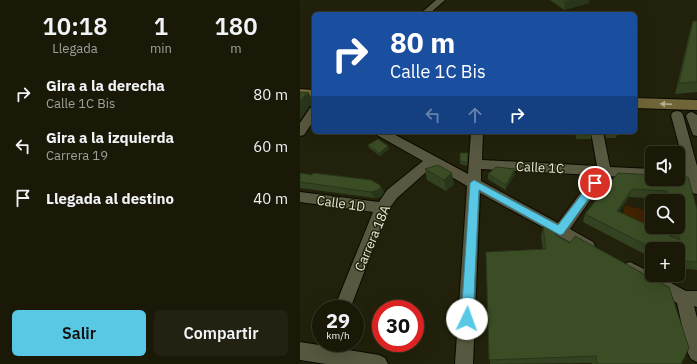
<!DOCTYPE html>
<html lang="es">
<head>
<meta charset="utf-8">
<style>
  body { margin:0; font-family:"IBM Plex Sans",sans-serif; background:#232212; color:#f1f3f6; height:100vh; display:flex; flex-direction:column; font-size:15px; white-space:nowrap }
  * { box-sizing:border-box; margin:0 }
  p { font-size:13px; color:#9fa09c }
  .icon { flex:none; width:22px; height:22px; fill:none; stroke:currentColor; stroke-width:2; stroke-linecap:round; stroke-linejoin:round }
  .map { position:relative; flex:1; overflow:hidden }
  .details { display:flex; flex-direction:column; background:#1a1908; width:300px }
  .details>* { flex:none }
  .hud { position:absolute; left:12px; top:12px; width:325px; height:122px; border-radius:6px; box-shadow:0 4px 16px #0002,0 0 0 1px #383829; background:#1a4fa0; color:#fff; overflow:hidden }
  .buttons { position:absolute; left:345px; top:146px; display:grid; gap:8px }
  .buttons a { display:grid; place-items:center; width:40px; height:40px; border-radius:6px; background:#1a1908; box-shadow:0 4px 16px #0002,0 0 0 1px #383829; font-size:20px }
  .speed { position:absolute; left:12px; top:300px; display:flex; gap:8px; font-size:20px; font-weight:700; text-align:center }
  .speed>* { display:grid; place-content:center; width:52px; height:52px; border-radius:50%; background:#1a1908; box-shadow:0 4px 16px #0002,0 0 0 1px #383829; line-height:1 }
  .speed small { font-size:10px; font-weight:400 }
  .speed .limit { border:6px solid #d22; background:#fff; color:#111 }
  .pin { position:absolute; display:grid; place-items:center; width:34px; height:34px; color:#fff; margin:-17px; border:2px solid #fff; border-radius:50%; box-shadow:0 1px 4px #0007 }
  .me { position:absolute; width:44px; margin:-22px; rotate:3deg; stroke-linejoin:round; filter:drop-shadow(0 0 3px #0008) }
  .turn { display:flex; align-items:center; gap:14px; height:84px; padding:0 12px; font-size:18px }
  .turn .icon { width:52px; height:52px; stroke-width:2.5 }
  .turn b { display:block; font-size:28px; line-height:34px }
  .lanes { display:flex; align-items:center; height:38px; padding:0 12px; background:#0003; justify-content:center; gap:20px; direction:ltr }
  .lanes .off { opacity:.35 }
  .eta { display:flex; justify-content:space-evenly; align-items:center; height:68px; text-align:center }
  .eta b { font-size:24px; font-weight:600; line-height:28px }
  .button { display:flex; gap:8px; margin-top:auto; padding:8px 12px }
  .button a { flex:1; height:46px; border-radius:6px; background:#58c8e4; color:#111; font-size:16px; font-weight:600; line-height:46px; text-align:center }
  .button a+a { background:#232212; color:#f1f3f6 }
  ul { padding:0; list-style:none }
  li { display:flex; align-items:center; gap:12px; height:52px; padding:0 12px }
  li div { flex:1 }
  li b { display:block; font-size:15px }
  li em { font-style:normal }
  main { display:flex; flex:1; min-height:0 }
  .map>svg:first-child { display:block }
</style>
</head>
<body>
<main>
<section class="details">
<div class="eta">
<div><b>10:18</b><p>Llegada</p></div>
<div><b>1</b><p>min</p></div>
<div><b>180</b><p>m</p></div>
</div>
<ul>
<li><svg class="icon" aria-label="right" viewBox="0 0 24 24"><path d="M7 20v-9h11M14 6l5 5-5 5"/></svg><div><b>Gira a la derecha</b><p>Calle 1C Bis</p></div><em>80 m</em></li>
<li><svg class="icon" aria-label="left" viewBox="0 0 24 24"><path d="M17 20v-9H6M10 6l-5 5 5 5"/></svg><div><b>Gira a la izquierda</b><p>Carrera 19</p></div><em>60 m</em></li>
<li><svg class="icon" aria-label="arrive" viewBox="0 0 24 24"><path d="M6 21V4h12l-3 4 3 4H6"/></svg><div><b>Llegada al destino</b></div><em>40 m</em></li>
</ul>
<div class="button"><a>Salir</a><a>Compartir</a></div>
</section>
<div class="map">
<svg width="397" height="364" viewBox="0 0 397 364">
  <rect width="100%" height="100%" fill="#22210b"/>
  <path fill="#412201" d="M325 205 352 212V226L322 218Z"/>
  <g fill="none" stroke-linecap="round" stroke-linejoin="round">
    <g stroke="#0b0a00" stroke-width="2">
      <path id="street" d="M136 0H145L129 14H120Z
        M14 107V120L4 135 0 136V123L10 108Z
        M377 111 381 112 383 115 397 166V194L392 193 388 181 373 179H378V171L386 172 371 115 373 112Z
        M392 112 397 115V136L393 135 386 116 388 113Z
        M75 132H90L168 174 171 132H183L182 160 297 166 291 132H303L310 167 352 169V179L307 176 270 229 293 242 295 246 293 250 288 252 180 193 173 364H155L167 186 133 166 97 198 88 210 50 309H34L73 212 0 202V192L79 202 87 190 123 161 77 135ZM181 169 294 175 258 223 181 181Z
        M330 262 352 273V275H356L386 291H397V307L394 306 397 318V362L391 359 388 353 377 303 325 274 322 269 325 264Z
        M21 341V343H38L36 348 79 355 85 358 88 364H26L0 360V342L19 345Z"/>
    </g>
    <g stroke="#0b0a00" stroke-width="2">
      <path id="secondary" d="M0 89 14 90V100L0 99Z
        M335 98 397 100V110L335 108Z"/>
    </g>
    <use href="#street" fill="#585840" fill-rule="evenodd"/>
    <use href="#secondary" fill="#706538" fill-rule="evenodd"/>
  </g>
  <path fill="#334220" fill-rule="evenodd" d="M250 0H289V3L264 10Z
    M393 21H397V92L375 94 390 31Z
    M275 132H292L291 139H276Z
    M304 132H318L316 138H306Z
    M68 145 88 146 89 149 80 156 69 148Z
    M168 153 167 166 160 164V161Z
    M125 169 154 184 146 191 127 180Z
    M0 173 84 192 81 197 74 198 0 188Z
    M188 174H215L205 190 188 179Z
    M352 175 397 209V270L378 268V249H352V258L283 222 285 214ZM329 197 363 199 364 201H378V227H370L372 237 319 212Z
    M243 227 270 243 346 281 389 348 381 364H292V363L190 364 186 252 243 250 241 237Z"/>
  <path fill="#29361a" d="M272 0H289V3L264 10 265 2Z
    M9 93 14 104 9 107 0 120V102L4 96Z
    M88 146 89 149 80 156 79 153Z
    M215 169V174L205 190 206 185Z
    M152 173 154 184 146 191 144 180Z
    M81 186 84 192 81 197 74 198 71 192Z
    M332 189 329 197 314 220 317 211Z"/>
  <path fill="#3b4d25" stroke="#29361a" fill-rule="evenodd" d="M262 0H272L265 2Z
    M393 21H397V82L379 83Z
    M0 92 9 93 4 96 0 102Z
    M78 139 88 146 79 153 68 145Z
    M160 153H168L167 163 160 161Z
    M138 165 152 173 144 180 125 169Z
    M196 167 215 169 206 185 188 174Z
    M0 173 12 175 13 173 71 180 81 186 78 190 71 192 0 182Z
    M318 173 352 175V179H378V177H388L397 209V262L378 260V249H354L285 214ZM332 189 367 191 370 201H378V227H376L380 240 317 211Z
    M247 222 255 227 256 235 270 243 275 236 344 274 346 281H356L369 287 389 348 381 364H297L296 356 189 360 186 252 246 249 243 227Z"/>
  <defs><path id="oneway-solid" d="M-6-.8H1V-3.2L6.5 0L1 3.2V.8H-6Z"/></defs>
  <use fill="#b3ae92" href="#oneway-solid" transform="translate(366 104) rotate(-178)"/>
  <path fill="#58c8e4" stroke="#398294" d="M174 180 258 225 292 181H298L300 183 263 234 260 235 179 190 173 319 171 323 167 324 163 323 161 319 170 183Z"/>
  <g text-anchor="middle" stroke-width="3" stroke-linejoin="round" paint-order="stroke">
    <g font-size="13" fill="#eaeadc" stroke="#22210b">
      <text transform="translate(240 167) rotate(3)" y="5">Calle 1C</text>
      <text transform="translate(41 203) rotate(8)" y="5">Calle 1D</text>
      <text transform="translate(72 238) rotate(-67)" y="5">Carrera 18A</text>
    </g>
  </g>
</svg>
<div class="buttons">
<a><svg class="icon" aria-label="sound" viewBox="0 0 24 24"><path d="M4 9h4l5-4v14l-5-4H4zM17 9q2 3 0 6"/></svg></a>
<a><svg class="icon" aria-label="search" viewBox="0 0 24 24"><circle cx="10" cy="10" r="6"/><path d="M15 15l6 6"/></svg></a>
<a>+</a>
</div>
<div class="speed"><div>29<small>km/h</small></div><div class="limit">30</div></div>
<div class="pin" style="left:295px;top:183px;background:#d93025"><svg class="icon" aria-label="arrive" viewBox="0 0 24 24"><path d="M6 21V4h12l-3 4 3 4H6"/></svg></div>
<svg class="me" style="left:167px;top:319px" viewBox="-20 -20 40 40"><circle r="19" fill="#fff"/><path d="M0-13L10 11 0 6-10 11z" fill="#58c8e4"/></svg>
<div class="hud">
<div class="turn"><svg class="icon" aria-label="right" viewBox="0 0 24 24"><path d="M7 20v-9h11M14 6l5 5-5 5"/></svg><div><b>80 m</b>Calle 1C Bis</div></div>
<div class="lanes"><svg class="icon off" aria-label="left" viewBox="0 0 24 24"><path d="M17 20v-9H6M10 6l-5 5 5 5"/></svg><svg class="icon off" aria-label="ahead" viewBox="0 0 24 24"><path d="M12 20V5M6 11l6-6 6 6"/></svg><svg class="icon" aria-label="right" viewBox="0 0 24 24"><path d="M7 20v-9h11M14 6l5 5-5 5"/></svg></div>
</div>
</div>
</main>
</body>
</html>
